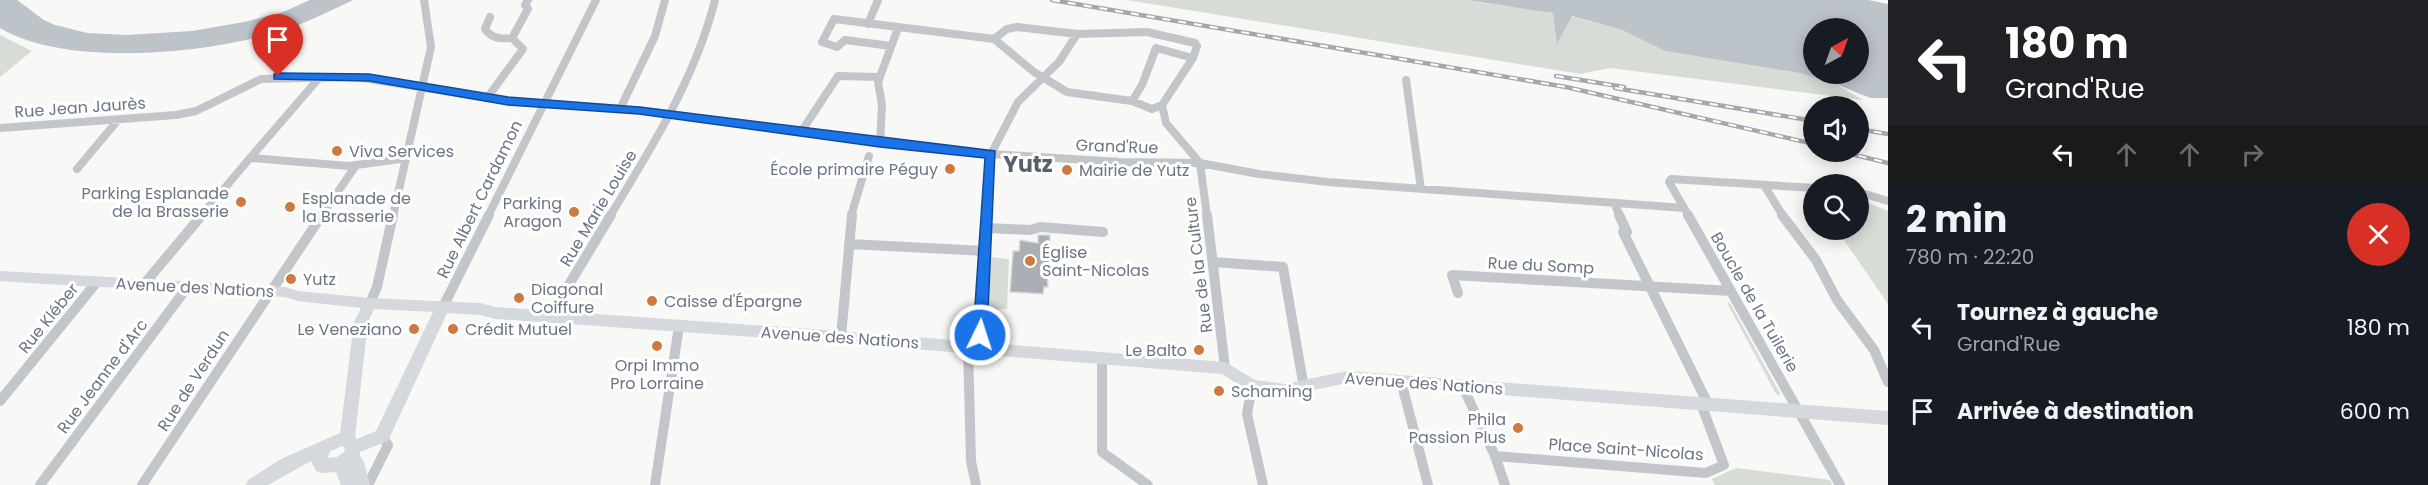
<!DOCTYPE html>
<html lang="fr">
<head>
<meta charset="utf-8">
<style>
  body { margin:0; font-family:Poppins,sans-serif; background:#20242c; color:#f1f3f6; height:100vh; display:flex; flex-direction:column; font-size:22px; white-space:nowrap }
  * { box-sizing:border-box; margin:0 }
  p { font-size:20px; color:#9ea1a6 }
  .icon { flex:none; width:33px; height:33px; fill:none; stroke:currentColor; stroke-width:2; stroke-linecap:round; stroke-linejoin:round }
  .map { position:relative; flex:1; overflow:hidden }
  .drawer { display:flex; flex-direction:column; background:#171b24; width:540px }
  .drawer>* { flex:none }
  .hud { background:#202124; color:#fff; overflow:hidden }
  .needle { width:39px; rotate:41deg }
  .controls { position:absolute; left:1803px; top:18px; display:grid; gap:12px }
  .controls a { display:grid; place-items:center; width:66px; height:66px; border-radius:50%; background:#171b24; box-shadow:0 3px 15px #0003; font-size:30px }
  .pin { position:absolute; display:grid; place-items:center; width:51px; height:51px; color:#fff; margin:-62px -26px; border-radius:50% 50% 50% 0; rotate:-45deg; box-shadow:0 0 6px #0007 }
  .pin .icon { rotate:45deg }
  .me { position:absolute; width:66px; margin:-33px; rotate:4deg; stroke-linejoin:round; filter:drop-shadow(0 0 4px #0008) }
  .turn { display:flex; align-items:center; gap:21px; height:126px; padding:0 18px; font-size:27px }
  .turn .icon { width:78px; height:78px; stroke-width:2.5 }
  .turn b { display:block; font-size:42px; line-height:51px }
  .lanes { display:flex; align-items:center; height:57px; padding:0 18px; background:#0003; justify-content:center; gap:30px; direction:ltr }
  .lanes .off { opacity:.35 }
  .round { display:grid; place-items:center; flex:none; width:63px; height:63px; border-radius:32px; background:#20242c }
  .summary { display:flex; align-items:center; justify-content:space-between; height:102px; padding:0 18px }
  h1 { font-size:36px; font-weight:700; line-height:45px }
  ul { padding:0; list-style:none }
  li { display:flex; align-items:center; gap:18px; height:84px; padding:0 18px }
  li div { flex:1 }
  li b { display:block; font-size:22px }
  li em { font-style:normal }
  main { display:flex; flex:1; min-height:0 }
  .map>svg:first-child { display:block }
</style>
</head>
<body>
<main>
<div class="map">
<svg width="1888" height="485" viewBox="0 0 1888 485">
  <rect width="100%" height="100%" fill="#f8f8f6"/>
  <path fill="#d7ddd6" d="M1127 0H1466C1495 6 1524 7 1553 13L1558 42 1571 16 1622 30 1665 51 1799 73 1836 84 1863 100 1610 68 1580 74Z
    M0 35 32 51 0 77Z
    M1859 199 1888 211V304L1837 230H1858Z
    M991 257 1009 259 1007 309H989Z
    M1727 303H1730L1781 395 1776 394Z
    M1736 468 1830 480 1832 485H1715L1712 479Z"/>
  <path fill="#bcc3c9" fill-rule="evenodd" d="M0 0H17L44 20 55 25 87 33 126 35 192 31 244 22 283 12 310 0H353C332 10 312 20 290 28 217 53 68 69 0 28Z
    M1466 0H1868L1888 4V98H1870L1836 84 1799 73 1665 51 1622 30 1572 16 1557 44 1553 13ZM1858 28V74H1814V28Z"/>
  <path fill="#aaafb6" stroke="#dadad9" stroke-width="1.5" d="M1038 235H1050L1049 275H1047L1048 287H1044L1043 294 1010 292 1013 251H1019L1020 240 1038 243Z"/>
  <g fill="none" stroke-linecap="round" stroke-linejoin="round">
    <path stroke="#c2c5c9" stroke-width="8" d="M490 17 485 29C492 39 501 39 512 38
      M868 24 878 0
      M994 39 1034 72 1067 92 1132 101 1152 109 1162 105
      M1195 43 1197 46 1193 58 1162 105 1166 123 1200 163 1207 216
      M891 46 845 40 837 47 822 42 834 19 994 39 1007 29 1017 27 1077 34 1147 32 1195 43
      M1406 80 1421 189
      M487 98 523 49 512 38 528 9 525 5 528 0
      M1132 101 1142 85 1156 48 1193 58
      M620 109 655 36 665 0
      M0 128 176 115 196 111 261 79 356 77 508 101 639 110 880 143 991 154 1120 162 1200 163 1259 174 1328 182 1684 208 1689 216
      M801 132 838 76 879 77
      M880 143 882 105 878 82 898 28
      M250 158 320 77
      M77 169 118 120
      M1764 185 1783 216
      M1858 192 1888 201
      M1614 203 1620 216
      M1684 208 1669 182 1671 179 1814 188
      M201 216 250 158 349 166 407 158
      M321 216 355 167
      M393 216 431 47 424 0
      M488 216 596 0
      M610 216C652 147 695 79 715 0
      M851 216 869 156
      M987 216 991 154 1018 102 1059 62 1077 34"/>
    <path stroke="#c2c5c9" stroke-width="10" d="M1207 215 1225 368
      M1619 215 1627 232H1623L1708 404
      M1688 215 1840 485
      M1782 215 1816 260 1837 300 1874 350 1888 382
      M987 228 1030 230 1040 227 1103 232
      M849 244 985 251
      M1213 262 1283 267 1304 388
      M145 283 202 215
      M1458 293 1452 275 1731 291
      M370 303 377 287 393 215
      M443 307 489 215
      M550 316 611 215
      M841 337 852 215
      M968 347 971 461 976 485
      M979 348 987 215
      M1102 358V452L1148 485
      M1401 381 1428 485
      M1462 385 1495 456 1706 473 1724 465 1701 404
      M1252 386 1247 414 1263 485
      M0 401 96 283
      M1495 456 1505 485
      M40 485 189 285
      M142 485 322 215
      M368 485 388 445 382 436
      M655 485 679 326"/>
    <path fill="#d5d8dc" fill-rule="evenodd" d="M0 271 285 287 298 291 370 298 480 303 496 307 841 331 1225 362 1255 380 1285 384 1347 371 1888 411V425L1347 383 1285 396 1247 390 1222 374 841 343 496 319 480 315 447 313 388 441 360 452V456L364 462 370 485H341L336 472 322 473 316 471 311 461 268 485H246L248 480 281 459 340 433 354 322 361 308 298 301 285 297C190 290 95 288 0 281ZM374 309 433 312 376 431 357 439 355 437 368 322ZM342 446 345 448 344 452 337 457 327 458 331 451Z"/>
    <g stroke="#a4a8ae" stroke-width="4.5">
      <path id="rail" d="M1052 0 1566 87 1814 144
        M1556 76 1624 87
        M1615 88 1814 121
        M1858 129 1888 134
        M1843 152 1888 163"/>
    </g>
    <use href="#rail" stroke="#fff" stroke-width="2" stroke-dasharray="8" stroke-linecap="butt"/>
  </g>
  <path fill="#1a73e8" stroke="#114b97" stroke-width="1.5" d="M278 73 369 74 508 97 639 107 995 151 987 335 980 341 973 335 985 158 880 147 639 114 508 105 369 81 274 79V74Z"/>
  <g fill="#cf7940" stroke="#fff" stroke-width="2">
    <circle cx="337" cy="151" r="6"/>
    <circle cx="950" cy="169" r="6"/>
    <circle cx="1067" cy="170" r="6"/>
    <circle cx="241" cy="202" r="6"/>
    <circle cx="290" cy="207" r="6"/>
    <circle cx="574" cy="212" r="6"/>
    <circle cx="1030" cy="261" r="6"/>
    <circle cx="291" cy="279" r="6"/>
    <circle cx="519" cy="298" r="6"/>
    <circle cx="652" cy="301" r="6"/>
    <circle cx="414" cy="329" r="6"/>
    <circle cx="453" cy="329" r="6"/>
    <circle cx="657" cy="346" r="6"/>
    <circle cx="1199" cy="350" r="6"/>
    <circle cx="1219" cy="391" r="6"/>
    <circle cx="1518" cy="428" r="6"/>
  </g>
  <g text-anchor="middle" stroke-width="6" stroke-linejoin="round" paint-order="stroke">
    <g font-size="16" fill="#6b7584" stroke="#fff">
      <text transform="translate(80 107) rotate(-4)" y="6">Rue Jean Jaurès</text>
      <text transform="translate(1117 146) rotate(2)" y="6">Grand'Rue</text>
      <text transform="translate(479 199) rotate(-64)" y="6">Rue Albert Cardamon</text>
      <text transform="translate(598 208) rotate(-59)" y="6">Rue Marie Louise</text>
      <text transform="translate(1198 265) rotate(-97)" y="6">Rue de la Culture</text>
      <text transform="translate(1541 265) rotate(3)" y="6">Rue du Somp</text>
      <text transform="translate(195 287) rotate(3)" y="6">Avenue des Nations</text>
      <text transform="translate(1755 302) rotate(60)" y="6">Boucle de la Tuilerie</text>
      <text transform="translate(48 318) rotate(-51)" y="6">Rue Kléber</text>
      <text transform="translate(840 337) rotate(4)" y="6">Avenue des Nations</text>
      <text transform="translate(102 376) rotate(-53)" y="6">Rue Jeanne d'Arc</text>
      <text transform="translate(193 380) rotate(-57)" y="6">Rue de Verdun</text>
      <text transform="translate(1424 383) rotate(4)" y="6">Avenue des Nations</text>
      <text transform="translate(1626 449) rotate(4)" y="6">Place Saint-Nicolas</text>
    </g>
    <g font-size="16" fill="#6b7584" stroke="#fff" text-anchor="start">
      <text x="349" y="157">Viva Services</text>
      <text x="938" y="175" text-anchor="end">École primaire Péguy</text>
      <text x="1079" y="176">Mairie de Yutz</text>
      <text x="229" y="199" text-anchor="end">Parking Esplanade<tspan x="229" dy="18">de la Brasserie</tspan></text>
      <text x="302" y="204">Esplanade de<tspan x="302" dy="18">la Brasserie</tspan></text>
      <text x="562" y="209" text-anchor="end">Parking<tspan x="562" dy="18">Aragon</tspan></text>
      <text x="1042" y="258">Église<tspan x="1042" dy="18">Saint-Nicolas</tspan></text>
      <text x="303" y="285">Yutz</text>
      <text x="531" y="295">Diagonal<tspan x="531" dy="18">Coiffure</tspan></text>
      <text x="664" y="307">Caisse d'Épargne</text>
      <text x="402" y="335" text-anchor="end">Le Veneziano</text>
      <text x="465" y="335">Crédit Mutuel</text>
      <text x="1187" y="356" text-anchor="end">Le Balto</text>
      <text x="657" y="371" text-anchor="middle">Orpi Immo<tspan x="657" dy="18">Pro Lorraine</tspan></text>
      <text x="1231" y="397">Schaming</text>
      <text x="1506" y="425" text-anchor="end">Phila<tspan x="1506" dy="18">Passion Plus</tspan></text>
    </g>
    <g font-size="22" font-weight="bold" fill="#585f6a" stroke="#fff">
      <text x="1028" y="172">Yutz</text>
    </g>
  </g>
</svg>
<div class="controls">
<a><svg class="needle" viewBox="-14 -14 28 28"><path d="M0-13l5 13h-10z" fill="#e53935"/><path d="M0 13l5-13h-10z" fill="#9ea1a6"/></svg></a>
<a><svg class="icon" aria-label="sound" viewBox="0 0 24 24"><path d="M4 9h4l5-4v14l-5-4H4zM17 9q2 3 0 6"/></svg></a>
<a><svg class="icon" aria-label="search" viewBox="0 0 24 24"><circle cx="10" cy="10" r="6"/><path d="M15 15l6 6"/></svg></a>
</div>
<div class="pin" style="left:278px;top:76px;background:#d93025"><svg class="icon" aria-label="arrive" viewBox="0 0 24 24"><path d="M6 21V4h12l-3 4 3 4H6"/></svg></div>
<svg class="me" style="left:980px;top:335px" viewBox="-20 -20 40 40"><circle r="17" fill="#1a73e8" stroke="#fff" stroke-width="3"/><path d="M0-11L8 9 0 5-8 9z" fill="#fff"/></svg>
</div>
<section class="drawer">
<div class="hud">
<div class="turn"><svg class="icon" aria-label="left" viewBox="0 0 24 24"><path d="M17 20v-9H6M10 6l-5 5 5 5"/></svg><div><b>180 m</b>Grand'Rue</div></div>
<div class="lanes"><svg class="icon" aria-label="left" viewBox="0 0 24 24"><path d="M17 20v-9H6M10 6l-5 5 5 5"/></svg><svg class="icon off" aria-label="ahead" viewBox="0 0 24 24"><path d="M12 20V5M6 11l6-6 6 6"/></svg><svg class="icon off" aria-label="ahead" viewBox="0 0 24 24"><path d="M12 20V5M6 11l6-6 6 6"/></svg><svg class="icon off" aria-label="right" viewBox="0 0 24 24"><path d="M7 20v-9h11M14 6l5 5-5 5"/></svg></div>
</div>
<div class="summary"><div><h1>2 min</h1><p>780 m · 22:20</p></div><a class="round" style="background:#d93025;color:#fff"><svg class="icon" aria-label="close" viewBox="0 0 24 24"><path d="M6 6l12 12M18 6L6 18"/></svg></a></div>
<ul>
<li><svg class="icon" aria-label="left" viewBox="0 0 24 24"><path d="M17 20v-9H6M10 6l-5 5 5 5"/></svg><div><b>Tournez à gauche</b><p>Grand'Rue</p></div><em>180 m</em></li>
<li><svg class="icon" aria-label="arrive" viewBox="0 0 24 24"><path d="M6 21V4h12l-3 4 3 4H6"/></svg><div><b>Arrivée à destination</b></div><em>600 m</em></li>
</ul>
</section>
</main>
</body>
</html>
